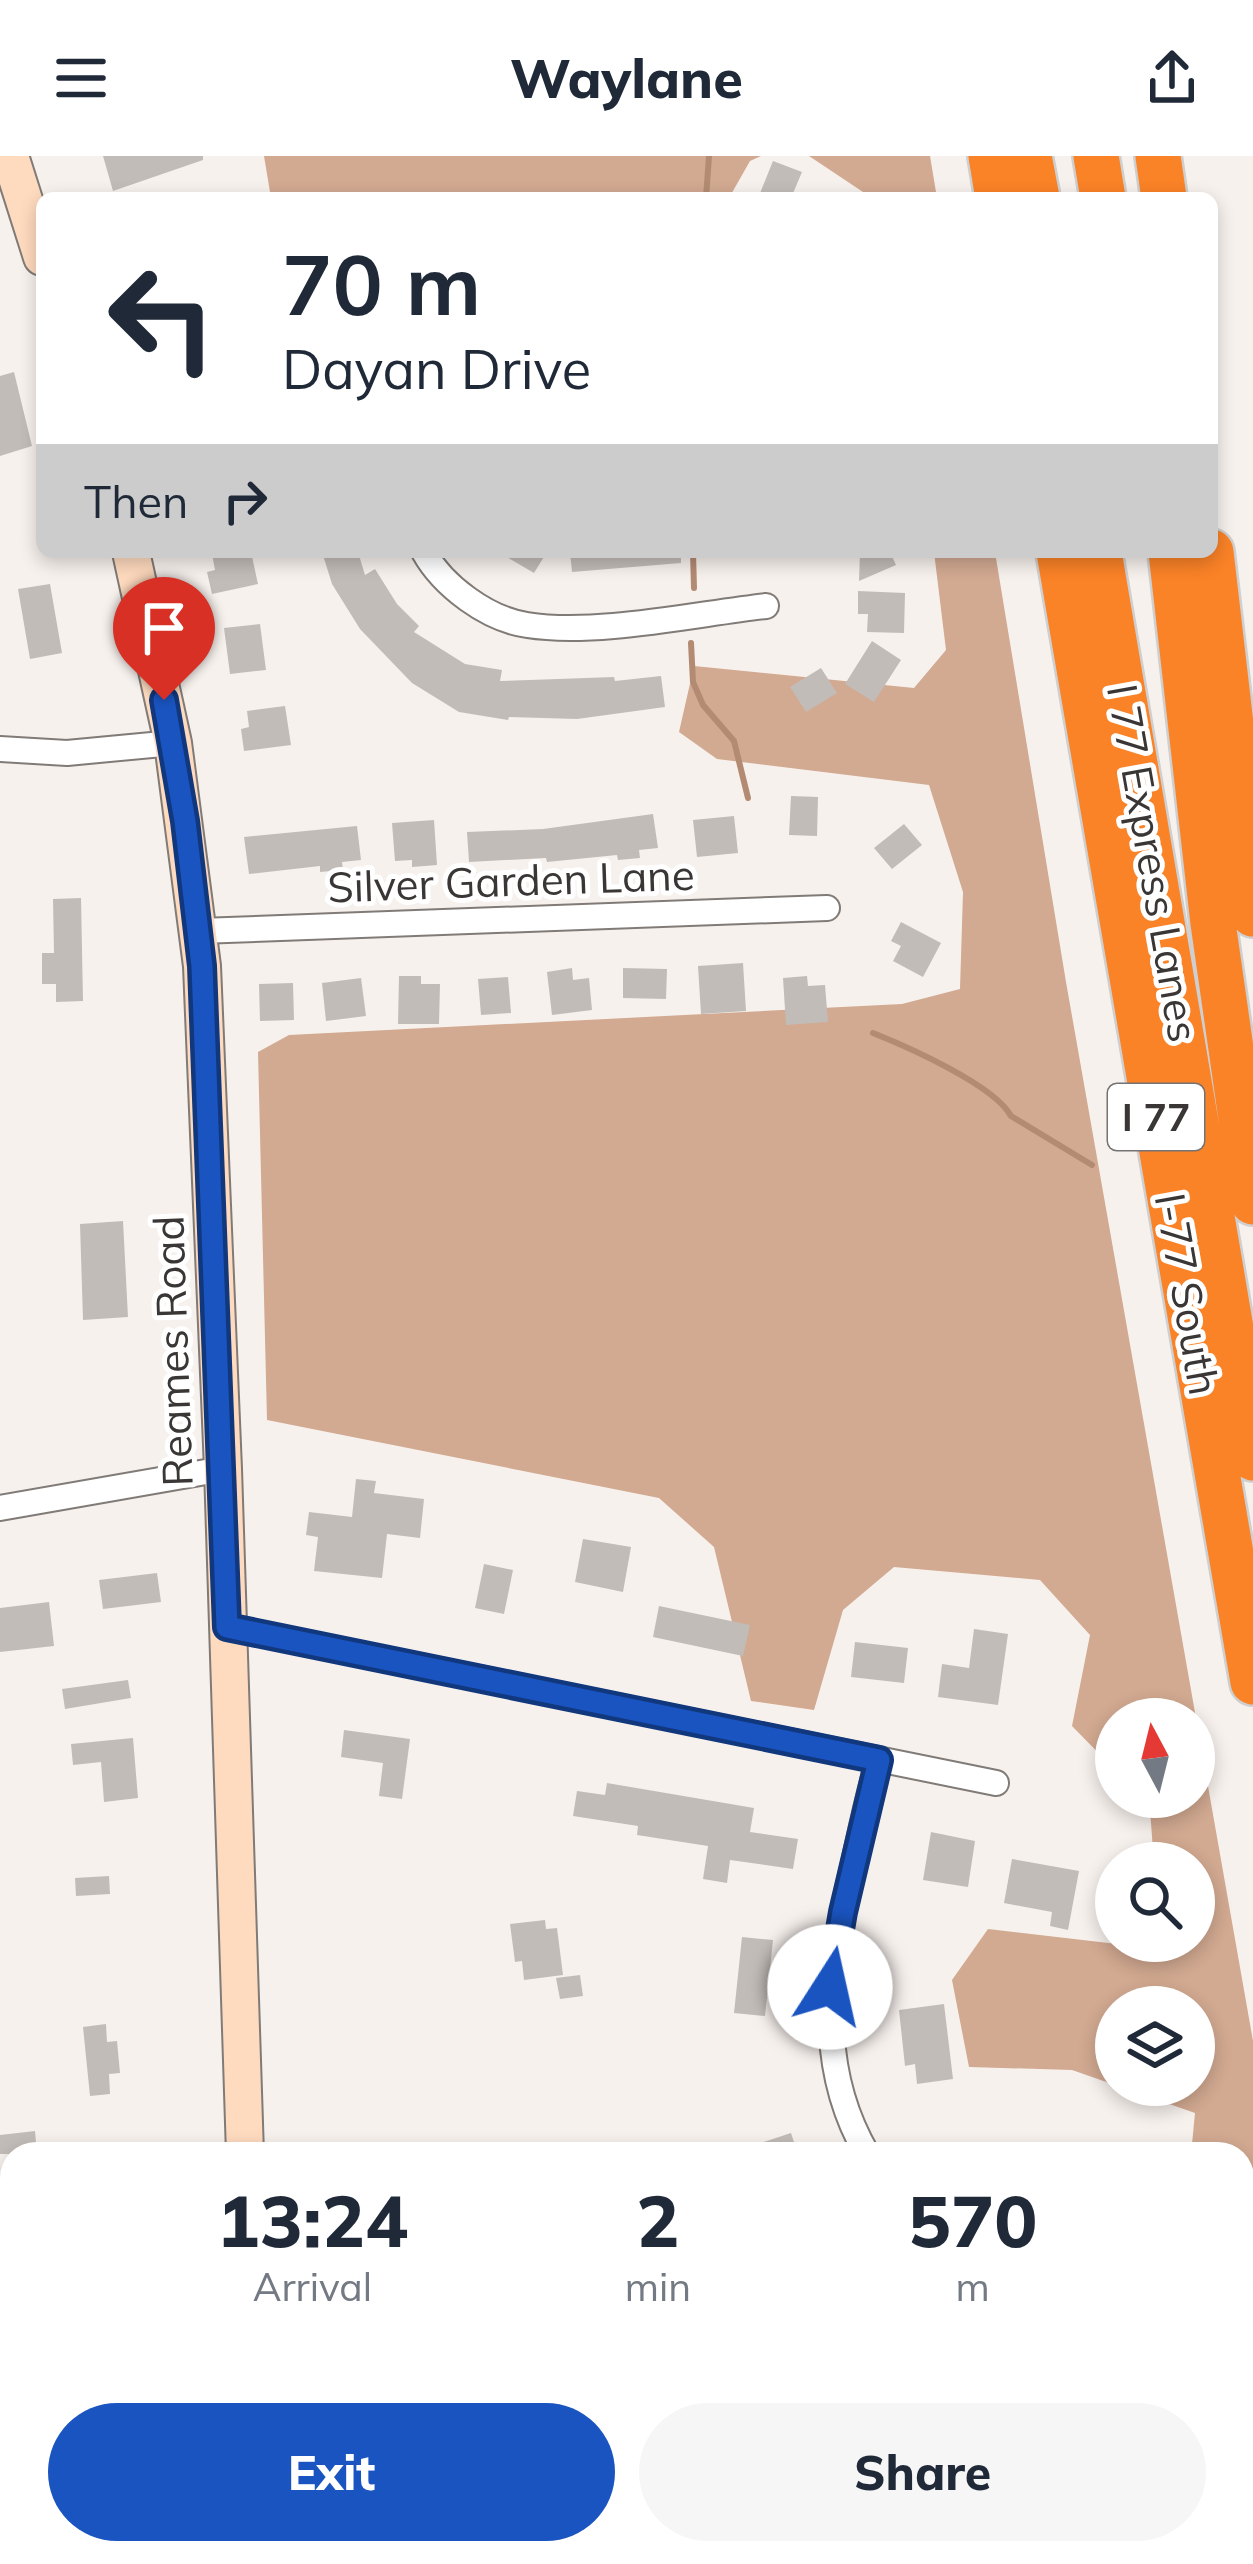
<!DOCTYPE html>
<html lang="en">
<head>
<meta charset="utf-8">
<style>
  body { margin:0; font-family:Mulish,sans-serif; background:#f6f6f7; color:#1f2937; height:100vh; display:flex; flex-direction:column; font-size:45px; white-space:nowrap }
  * { box-sizing:border-box; margin:0 }
  p { font-size:39px; color:#747a83 }
  .icon { flex:none; width:66px; height:66px; fill:none; stroke:currentColor; stroke-width:2; stroke-linecap:round; stroke-linejoin:round }
  .map { position:relative; flex:1; overflow:hidden }
  .side { position:absolute; left:0px; top:1986px; width:1254px; height:423px; display:flex; flex-direction:column; background:#fff; border-radius:36px 36px 0 0; box-shadow:0 6px 18px #0003 }
  .side>* { flex:none }
  .top-card { position:absolute; left:36px; top:36px; width:1182px; height:366px; border-radius:18px; box-shadow:0 6px 18px #0003; background:#fff; color:#1f2937; overflow:hidden }
  .needle { width:78px; rotate:353deg }
  .controls { position:absolute; left:1095px; top:1542px; display:grid; gap:24px }
  .controls a { display:grid; place-items:center; width:120px; height:120px; border-radius:50%; background:#fff; box-shadow:0 6px 18px #0003; font-size:60px }
  .pin { position:absolute; display:grid; place-items:center; width:102px; height:102px; color:#fff; margin:-123px -51px; border-radius:50% 50% 50% 0; rotate:-45deg; box-shadow:0 0 12px #0007 }
  .pin .icon { rotate:45deg }
  .me { position:absolute; width:132px; margin:-66px; rotate:10deg; stroke-linejoin:round; filter:drop-shadow(0 0 9px #0008) }
  .turn { display:flex; align-items:center; gap:42px; height:252px; padding:0 48px; font-size:54px }
  .turn .icon { width:156px; height:156px; stroke-width:2.5 }
  .turn b { display:block; font-size:84px; line-height:102px }
  .then { display:flex; align-items:center; height:114px; padding:0 48px; background:#0003; gap:24px; font-size:45px }
  .eta { display:flex; justify-content:space-evenly; align-items:center; height:204px; text-align:center }
  .eta b { font-size:72px; font-weight:800; line-height:84px }
  .button { display:flex; gap:24px; margin-top:auto; padding:24px 48px }
  .button a { flex:1; height:138px; border-radius:72px; background:#1a54c0; color:#fff; font-size:48px; font-weight:800; line-height:138px; text-align:center }
  .button a+a { background:#f6f6f7; color:#1f2937 }
  header { display:flex; justify-content:space-between; align-items:center; height:156px; padding:0 48px; background:#fff; font-size:54px; font-weight:800 }
  .map>svg:first-child { display:block }
</style>
</head>
<body>
<header><svg class="icon" aria-label="menu" viewBox="0 0 24 24"><path d="M4 6h16M4 12h16M4 18h16"/></svg>Waylane<svg class="icon" aria-label="share" viewBox="0 0 24 24"><path d="M12 15V3M7 8l5-5 5 5M5 13v7h14v-7"/></svg></header>
<div class="map">
<svg width="1253" height="2408" viewBox="0 0 1253 2408">
  <rect width="100%" height="100%" fill="#f7f1ed"/>
  <path fill="#d2a991" fill-rule="evenodd" d="M264 0H761L750 5 729 42H271Z
    M809 0H930L937 42H872Z
    M934 396H995L1066 826 1253 1885V2408H1032L871 2397H1242V1998H1191L1195 1957 1072 1914 969 1911 952 1824 988 1773 1160 1793 1161 1785H1194V1707H1154L1149 1641H1194V1563H1116V1615L1072 1570 1090 1479 1040 1424 894 1411 843 1454 814 1554 751 1545 714 1391 659 1342 267 1264 258 896 289 879 902 848 960 833 963 736 929 629 717 603 679 576 694 510 914 532 946 494ZM1116 1851H1194V1929H1116Z"/>
  <g fill="none" stroke-linecap="round" stroke-linejoin="round">
    <path stroke="#b38b73" stroke-width="6" d="M706 42 709 0
      M693 396 694 432
      M691 487 693 526 703 549 734 585 748 642
      M873 877C908 891 994 929 1011 960L1092 1009"/>
  </g>
  <path fill="#c2bcb8" d="M103 0H203V4L113 35Z
    M773 5 802 16 791 42H758Z
    M14 216 32 290 0 300V220Z
    M222 396H251L258 428 212 438 207 416 215 414 212 398Z
    M322 396H358L365 419 375 413 397 448 419 470 414 476 465 508 502 514 500 525 614 521 615 525 661 520 665 551 577 563 509 561 508 564 459 556 412 527 360 473 332 428Z
    M498 396H547L534 417Z
    M570 396H681V407L572 416Z
    M860 396H890L896 409 859 425Z
    M50 428 62 497 30 503 18 433Z
    M858 435 905 437 904 477 867 476 868 458H858Z
    M260 468 266 514 230 518 224 472Z
    M872 485 901 504 874 546 845 528Z
    M821 512 837 537 806 556 790 531Z
    M285 550 291 589 244 595 241 573 249 571 247 555Z
    M791 640 818 641 817 680 789 679Z
    M653 658 658 692 639 694 640 702 618 704 617 699 547 706 546 702 469 706 467 676 543 673Z
    M734 660 738 697 697 701 693 664Z
    M434 664 437 709 412 711V704L395 705 392 667Z
    M904 668 922 689 892 713 874 692Z
    M357 670 361 704 342 706 343 714 320 716V710L249 718 244 681Z
    M81 742 83 845 56 846V828H42V797H54L53 743Z
    M901 766 941 787 923 821 893 805 901 790 891 785Z
    M743 807 746 855 701 858 698 810Z
    M572 812 573 824 589 822 592 854 552 859 547 816Z
    M623 812 667 813 666 843 623 842Z
    M399 820H421V828H440L439 868H398Z
    M807 820 808 830 825 829 828 866 786 869 783 822Z
    M508 821 511 857 481 859 478 823Z
    M361 822 366 860 326 865 322 827Z
    M293 827 294 864 260 865 259 828Z
    M123 1065 128 1161 83 1164 80 1068Z
    M356 1323 376 1325 374 1337 424 1343 420 1382 387 1378 382 1422 314 1415 318 1381 306 1379 309 1356 352 1361Z
    M583 1383 631 1391 623 1436 575 1426Z
    M484 1408 513 1414 504 1458 475 1452Z
    M157 1417 161 1446 103 1453 99 1424Z
    M49 1446 54 1490 0 1496V1452Z
    M659 1450 750 1469 743 1500 653 1481Z
    M974 1473 1008 1478 998 1549 938 1541 942 1508 969 1512Z
    M855 1486 908 1492 904 1527 851 1521Z
    M128 1524 131 1542 65 1553 62 1533Z
    M344 1574 410 1583 402 1643 379 1640 383 1607 341 1601Z
    M133 1582 138 1642 104 1646 101 1606 73 1609 71 1588Z
    M607 1627 754 1652 750 1676 798 1683 793 1713 730 1704 727 1727 703 1723 708 1690 637 1679 638 1670 573 1660 577 1635 605 1639Z
    M931 1676 975 1685 968 1731 923 1724Z
    M1012 1703 1079 1715 1068 1774 1050 1770 1052 1756 1004 1747Z
    M109 1720 110 1738 76 1740 75 1722Z
    M545 1764 546 1773 557 1772 563 1819 524 1824 522 1805 515 1806 510 1768Z
    M742 1781 773 1784 765 1860 734 1857Z
    M580 1819 583 1840 560 1843 556 1822Z
    M944 1848 953 1923 917 1928 915 1908 905 1910 899 1854Z
    M106 1868 107 1886 117 1885 120 1917 109 1918 110 1938 90 1940 83 1871Z
    M35 1975 37 1998H0V1979Z
    M791 1977 798 1998H737L736 1995Z"/>
  <g fill="none" stroke-linecap="round" stroke-linejoin="round">
    <g stroke="#807b77" stroke-width="28">
      <path id="minor" d="M424 396C443 430 487 463 527 469 596 480 695 458 766 450
        M0 593 67 597 173 587
        M199 775 827 752
        M0 1352 223 1313
        M227 1471 996 1627
        M867 1998C815 1909 829 1817 851 1720 860 1681 867 1642 879 1604
        M0 2062 12 2068
        M0 2304 12 2298"/>
    </g>
    <g stroke="#807b77" stroke-width="40">
      <path id="secondary" d="M10 0 42 101
        M131 396 173 587 202 810 223 1313 245 1998
        M258 2397 259 2408"/>
    </g>
    <g stroke="#cfcfcf" stroke-width="50">
      <path id="motorway" d="M991 0 998 42
        M1029 0 1037 42
        M1096 0 1103 42
        M1158 0 1164 42
        M1059 396 1253 1526
        M1099 396 1253 1302
        M1171 396 1213 767 1253 1046
        M1211 396 1253 758"/>
    </g>
    <use href="#minor" stroke="#fff" stroke-width="24"/>
    <use href="#secondary" stroke="#fedabe" stroke-width="36"/>
    <use href="#motorway" stroke="#fa8227" stroke-width="45"/>
  </g>
  <g fill="none" stroke-linecap="round" stroke-linejoin="round">
    <g stroke="#11377d" stroke-width="30">
      <path id="route" d="M164 544 185 665 202 810 227 1471 879 1604 843 1756 830 1831"/>
    </g>
    <use href="#route" stroke="#1a54c0" stroke-width="21"/>
  </g>
  <g text-anchor="middle" stroke-width="10" stroke-linejoin="round" paint-order="stroke">
    <rect fill="#fff" stroke="#747272" stroke-width="3" x="1108" y="928" width="96" height="66" rx="9"/>
    <g font-size="39" font-weight="bold" fill="#393635">
      <text x="1156" y="975">I 77</text>
    </g>
    <g font-size="42" fill="#393635" stroke="#fff">
      <text transform="translate(1153 707) rotate(80)" y="15">I 77 Express Lanes</text>
      <text transform="translate(511 725) rotate(-2)" y="15">Silver Garden Lane</text>
      <text transform="translate(1187 1138) rotate(80)" y="15">I-77 South</text>
      <text transform="translate(173 1195) rotate(-92)" y="15">Reames Road</text>
    </g>
  </g>
</svg>
<div class="controls">
<a><svg class="needle" viewBox="-14 -14 28 28"><path d="M0-13l5 13h-10z" fill="#e53935"/><path d="M0 13l5-13h-10z" fill="#747a83"/></svg></a>
<a><svg class="icon" aria-label="search" viewBox="0 0 24 24"><circle cx="10" cy="10" r="6"/><path d="M15 15l6 6"/></svg></a>
<a><svg class="icon" aria-label="layers" viewBox="0 0 24 24"><path d="M12 4l9 5-9 5-9-5zM3 14l9 5 9-5"/></svg></a>
</div>
<div class="pin" style="left:164px;top:544px;background:#d93025"><svg class="icon" aria-label="arrive" viewBox="0 0 24 24"><path d="M6 21V4h12l-3 4 3 4H6"/></svg></div>
<svg class="me" style="left:830px;top:1831px" viewBox="-20 -20 40 40"><circle r="19" fill="#fff"/><path d="M0-13L10 11 0 6-10 11z" fill="#1a54c0"/></svg>
<div class="top-card">
<div class="turn"><svg class="icon" aria-label="left" viewBox="0 0 24 24"><path d="M17 20v-9H6M10 6l-5 5 5 5"/></svg><div><b>70 m</b>Dayan Drive</div></div>
<div class="then">Then<svg class="icon" aria-label="right" viewBox="0 0 24 24"><path d="M7 20v-9h11M14 6l5 5-5 5"/></svg></div>
</div>
<section class="side">
<div class="eta">
<div><b>13:24</b><p>Arrival</p></div>
<div><b>2</b><p>min</p></div>
<div><b>570</b><p>m</p></div>
</div>
<div class="button"><a>Exit</a><a>Share</a></div>
</section>
</div>
</body>
</html>
